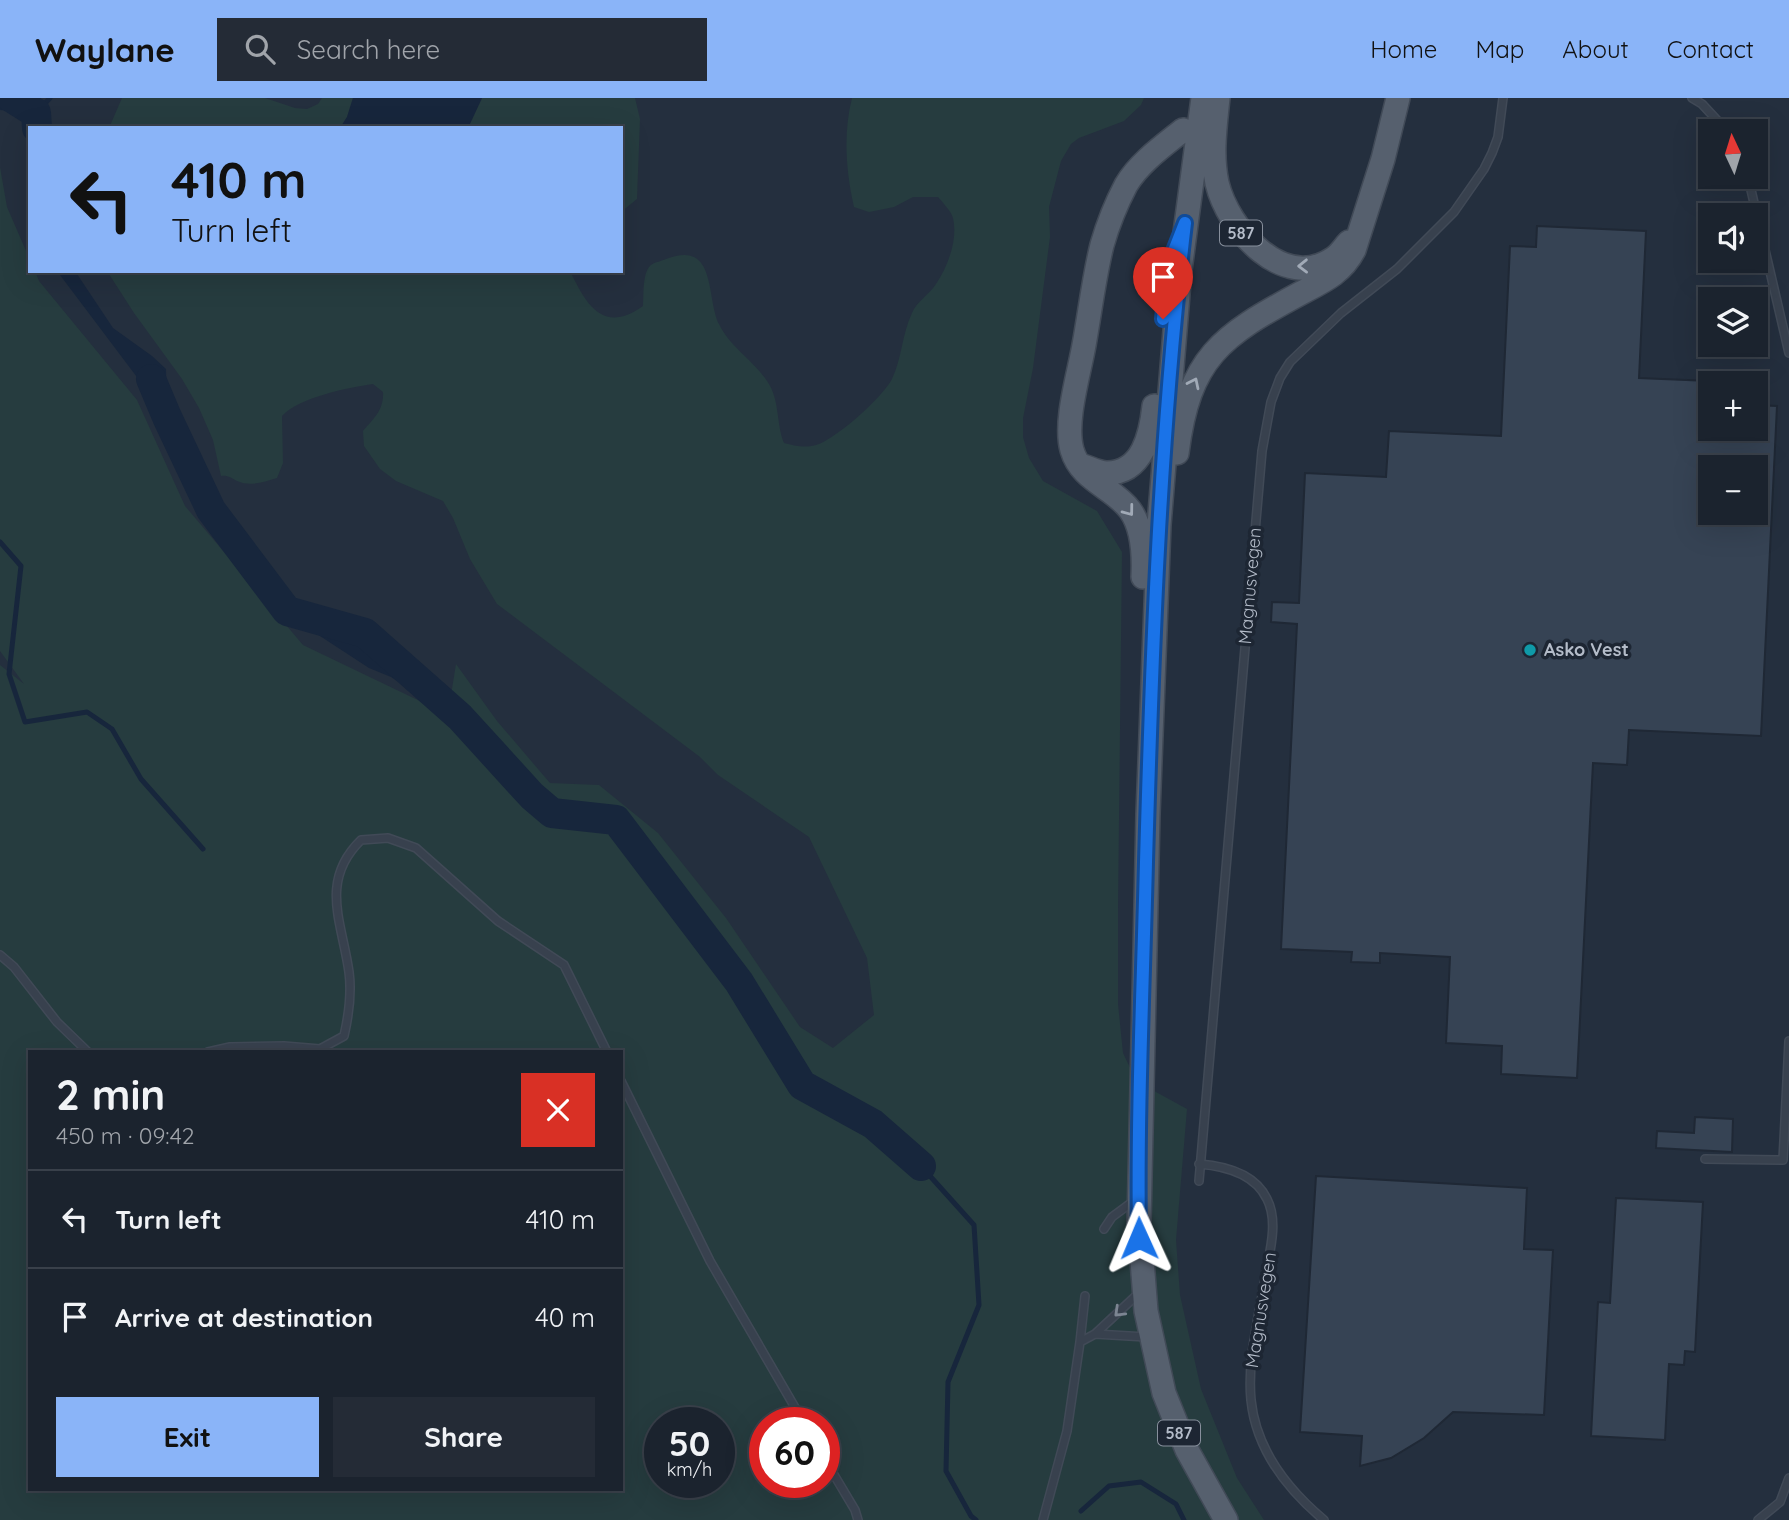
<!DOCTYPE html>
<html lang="en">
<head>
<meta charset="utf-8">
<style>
  body { margin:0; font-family:Quicksand,sans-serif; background:#242b36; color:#f1f3f6; height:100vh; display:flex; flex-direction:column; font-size:26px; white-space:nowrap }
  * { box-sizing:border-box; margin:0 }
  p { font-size:23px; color:#a0a4aa }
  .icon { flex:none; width:38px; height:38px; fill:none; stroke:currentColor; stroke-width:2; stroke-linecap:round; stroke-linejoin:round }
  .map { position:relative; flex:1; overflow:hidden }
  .panel { position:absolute; left:28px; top:952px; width:595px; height:441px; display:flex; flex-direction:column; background:#1b232e; border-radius:0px; box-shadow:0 7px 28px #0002,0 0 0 2px #39404a }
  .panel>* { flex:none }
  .guide { position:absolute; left:28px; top:28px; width:595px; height:147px; border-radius:0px; box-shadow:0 7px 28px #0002,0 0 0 2px #39404a; background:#8ab4f8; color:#111; overflow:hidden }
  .needle { width:46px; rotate:356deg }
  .fabs { position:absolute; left:1698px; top:21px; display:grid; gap:14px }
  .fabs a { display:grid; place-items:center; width:70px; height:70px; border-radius:0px; background:#1b232e; box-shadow:0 7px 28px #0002,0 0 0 2px #39404a; font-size:35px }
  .speed { position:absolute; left:644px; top:1309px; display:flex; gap:14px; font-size:35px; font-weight:700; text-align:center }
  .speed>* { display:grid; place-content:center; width:91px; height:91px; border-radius:50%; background:#1b232e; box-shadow:0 7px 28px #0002,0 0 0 2px #39404a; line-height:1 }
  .speed small { font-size:18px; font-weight:400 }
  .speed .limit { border:10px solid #d22; background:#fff; color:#111 }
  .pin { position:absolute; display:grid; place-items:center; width:60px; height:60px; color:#fff; margin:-72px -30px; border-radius:50% 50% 50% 0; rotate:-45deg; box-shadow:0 0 7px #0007 }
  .pin .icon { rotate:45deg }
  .me { position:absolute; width:77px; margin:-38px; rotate:359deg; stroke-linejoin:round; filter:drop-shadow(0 0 5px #0008) }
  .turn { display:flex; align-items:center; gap:24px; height:147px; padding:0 28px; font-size:32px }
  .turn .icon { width:91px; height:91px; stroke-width:2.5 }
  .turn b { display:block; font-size:49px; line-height:60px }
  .round { display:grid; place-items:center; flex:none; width:74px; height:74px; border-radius:0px; background:#242b36 }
  .overview { display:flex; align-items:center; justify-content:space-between; height:119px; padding:0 28px }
  h1 { font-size:42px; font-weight:800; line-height:52px }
  .action { display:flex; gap:14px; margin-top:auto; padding:14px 28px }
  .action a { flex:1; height:80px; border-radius:0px; background:#8ab4f8; color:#111; font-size:28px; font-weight:800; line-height:80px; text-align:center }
  .action a+a { background:#242b36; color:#f1f3f6 }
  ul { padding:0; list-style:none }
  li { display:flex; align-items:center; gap:21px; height:98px; padding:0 28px; border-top:2px solid #39404a }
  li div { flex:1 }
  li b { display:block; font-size:26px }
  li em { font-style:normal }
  header { display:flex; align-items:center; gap:42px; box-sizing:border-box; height:98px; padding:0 35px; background:#8ab4f8; color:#111 }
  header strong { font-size:33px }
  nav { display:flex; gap:38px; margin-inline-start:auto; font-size:24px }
  .search { width:490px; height:63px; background:#242b36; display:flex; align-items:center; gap:18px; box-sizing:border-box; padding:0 24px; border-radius:0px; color:#a0a4aa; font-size:26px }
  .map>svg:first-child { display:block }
</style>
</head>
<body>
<header>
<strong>Waylane</strong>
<div class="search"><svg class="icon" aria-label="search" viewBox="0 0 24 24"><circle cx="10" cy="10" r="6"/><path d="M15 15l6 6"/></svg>Search here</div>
<nav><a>Home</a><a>Map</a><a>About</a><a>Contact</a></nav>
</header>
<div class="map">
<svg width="1789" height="1422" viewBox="0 0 1789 1422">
  <rect width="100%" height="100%" fill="#242f3e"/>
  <path fill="#263c3f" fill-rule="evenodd" d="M122 0H265L295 10 307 11 318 6 322 0H353L347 19 340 30H109Z
    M482 0H635L640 21 637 101 621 114V30H468Z
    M852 0H1144L1141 7 1124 23 1079 40 1071 46 1061 63 1049 109 1050 139 1033 270 1023 320V339L1029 360 1043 383 1097 413 1122 454 1118 811V906L1123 955 1134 978 1156 994 1187 1011 1176 1142 1180 1197 1201 1291 1237 1380 1264 1422H0V567L24 586 0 553V69L7 109 30 162V173H35L39 183 137 302 185 408 303 547 451 618 459 619 451 597 456 566 497 623 550 685 599 687 658 735 726 820 800 929 833 950 874 917 867 860 809 739 718 677 700 659 497 506 470 461 453 420 443 403 396 383 380 371 364 348 363 333C374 320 384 312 383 294L373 286C347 290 300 299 282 318L283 365 277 380C263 384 251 389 237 383 231 380 228 377 221 378L213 342 199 310 182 281 134 215 107 173H398L402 176H431L433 173H570C586 206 603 237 643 208 644 197 642 174 651 167 655 164 662 163 666 161 717 141 706 199 719 226 730 249 753 262 767 283 780 301 776 325 784 345 795 348 804 350 816 347 835 342 883 299 892 281 902 260 902 236 912 215 917 203 929 197 936 186 948 168 958 142 953 120 951 113 943 105 938 99H913L894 109 869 114 854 109C846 74 843 35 852 0ZM30 954H621V1391H30ZM660 1325H719V1384H660ZM765 1325H824V1384H765Z"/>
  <path fill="#17263c" d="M0 0H41L36 15 0 12Z
    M353 0H482L468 30H340L347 19Z
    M57 173H75L113 230 152 258 166 271 167 319Z
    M287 513 315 517 337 525 406 560 434 579 460 619 452 617 391 579 369 570 297 523Z"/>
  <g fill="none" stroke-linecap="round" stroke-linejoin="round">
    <path stroke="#17263c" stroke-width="5" d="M36 15 50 0
      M0 444 21 468 9 576 25 624 87 614 112 631 141 681 203 751
      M921 1068 974 1127 979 1207 948 1284 946 1373 971 1418 976 1422
      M1081 1413 1109 1388 1141 1384 1176 1406 1184 1422"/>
    <path stroke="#17263c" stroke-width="30" d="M12 0 36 15 37 30
      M151 281 167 319 211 412 287 513 365 535 460 619 532 698 552 715 616 722 739 884 802 987 873 1026 921 1068"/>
  </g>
  <path fill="#364354" stroke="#1f2835" stroke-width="2" fill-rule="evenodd" d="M1537 128 1646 133 1639 280 1710 283V331H1755V307L1777 308 1761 638 1629 632 1627 667 1593 665 1577 980 1501 976 1502 948 1446 945 1450 859 1380 855V865L1351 864 1352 854 1281 851 1297 526 1271 524 1272 504 1299 505 1305 375 1386 379 1389 333 1501 338 1510 148 1536 149ZM1710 369H1755V415H1710Z
    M1695 1019 1733 1021 1732 1054 1656 1050 1657 1033 1694 1035Z
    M1316 1078 1527 1090 1524 1151 1553 1152 1544 1317 1453 1314 1424 1340 1391 1360 1360 1368 1362 1338 1300 1334Z
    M1616 1100 1703 1104 1695 1254 1685 1253 1684 1267 1669 1266 1665 1342 1591 1338 1598 1204 1610 1205Z"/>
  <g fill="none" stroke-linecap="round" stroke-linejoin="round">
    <g stroke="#414a57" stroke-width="10">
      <path id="lane" d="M1692 0 1702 6 1727 33
        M1748 79 1789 255
        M0 857 14 869 57 924 88 954
        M208 954 230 949 284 948 320 951 344 938C349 916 352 896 349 874 342 824 319 783 361 742L388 740 416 750 498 823 564 867 607 954
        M621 983 710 1163 804 1325
        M1705 1061 1783 1062 1789 943
        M1199 1066C1225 1068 1255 1076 1267 1101 1279 1124 1269 1156 1265 1180 1259 1220 1247 1261 1251 1302 1256 1351 1287 1391 1324 1422
        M1199 1083 1262 353 1271 304 1280 280 1290 264 1341 215 1397 171 1454 114 1484 71 1492 55 1498 39 1503 0
        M1104 1131 1112 1119 1135 1102
        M1085 1198 1080 1244 1095 1236 1140 1194
        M1095 1236 1146 1239
        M824 1360 855 1412 858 1422
        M1043 1422 1067 1333 1080 1244
        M1758 1422 1780 1404 1789 1380"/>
    </g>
    <g stroke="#414a57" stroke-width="26">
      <path id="primary" d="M1203 0 1180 172 1159 427 1148 716 1139 1125 1146 1213 1164 1295 1187 1352 1226 1422
        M1218 0C1215 29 1211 57 1217 85 1228 131 1283 195 1334 160 1340 156 1344 149 1349 144
        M1177 355C1189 259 1221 238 1301 195 1324 183 1342 175 1354 152L1383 61 1398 0
        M1080 367C1088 369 1098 375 1107 375 1143 375 1151 336 1154 308
        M1143 479C1144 458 1143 430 1130 412 1113 389 1081 383 1072 352 1064 324 1079 276 1084 247 1090 214 1094 179 1102 147 1108 126 1116 106 1126 87 1139 65 1163 48 1183 32"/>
    </g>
    <use href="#lane" stroke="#38414e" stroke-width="7"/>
    <use href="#primary" stroke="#56606e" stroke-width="23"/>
  </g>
  <defs><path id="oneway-chevron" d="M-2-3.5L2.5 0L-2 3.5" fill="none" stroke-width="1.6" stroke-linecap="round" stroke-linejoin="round" transform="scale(1.75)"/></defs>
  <g stroke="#a1aab7">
    <use href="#oneway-chevron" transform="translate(1303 168) rotate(179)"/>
    <use href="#oneway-chevron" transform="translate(1194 285) rotate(-64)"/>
    <use href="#oneway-chevron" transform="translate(1129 413) rotate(53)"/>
  </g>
  <use stroke="#7c8592" href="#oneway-chevron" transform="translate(1119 1214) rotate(136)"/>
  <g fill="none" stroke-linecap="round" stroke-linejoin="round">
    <g stroke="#114b97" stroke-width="18">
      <path id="route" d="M1139 1140C1137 1015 1143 889 1146 764 1152 551 1160 337 1185 125L1168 168 1163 221"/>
    </g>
    <use href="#route" stroke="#1a73e8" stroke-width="12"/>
  </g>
  <circle fill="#0f9aa8" stroke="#1d2633" stroke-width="2.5" cx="1530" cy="552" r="7"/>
  <g text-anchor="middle" stroke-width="7" stroke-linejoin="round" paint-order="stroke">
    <g fill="#1d2633" stroke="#878f9c" stroke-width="2">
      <rect x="1220" y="122.5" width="42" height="25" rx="5"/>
      <rect x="1158" y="1322.5" width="42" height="25" rx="5"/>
    </g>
    <g font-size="16" font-weight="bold" fill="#b4bcc9">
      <text x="1241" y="141">587</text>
      <text x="1179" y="1341">587</text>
    </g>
    <g font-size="18" fill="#b4bcc9" stroke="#1d2633">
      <text transform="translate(1250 488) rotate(-85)" y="6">Magnusvegen</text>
      <text transform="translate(1261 1212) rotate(-81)" y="6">Magnusvegen</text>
    </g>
    <g font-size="18" font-weight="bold" fill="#b4bcc9" stroke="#1d2633" text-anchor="start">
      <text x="1544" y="558">Asko Vest</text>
    </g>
  </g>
</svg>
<div class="fabs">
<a><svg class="needle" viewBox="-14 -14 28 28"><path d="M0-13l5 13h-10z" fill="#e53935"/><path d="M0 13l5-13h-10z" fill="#a0a4aa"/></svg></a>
<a><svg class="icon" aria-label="sound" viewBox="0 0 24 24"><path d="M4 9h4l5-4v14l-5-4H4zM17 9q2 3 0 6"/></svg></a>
<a><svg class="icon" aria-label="layers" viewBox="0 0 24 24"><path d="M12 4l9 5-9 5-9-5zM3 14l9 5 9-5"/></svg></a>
<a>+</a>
<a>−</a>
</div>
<div class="speed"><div>50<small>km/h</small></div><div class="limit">60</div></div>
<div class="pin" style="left:1163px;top:221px;background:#d93025"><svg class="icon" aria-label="arrive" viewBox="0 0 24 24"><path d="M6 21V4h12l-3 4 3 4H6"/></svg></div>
<svg class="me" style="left:1139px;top:1140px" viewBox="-20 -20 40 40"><path d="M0-17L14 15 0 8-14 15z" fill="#1a73e8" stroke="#fff" stroke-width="4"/></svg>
<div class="guide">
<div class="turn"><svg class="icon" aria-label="left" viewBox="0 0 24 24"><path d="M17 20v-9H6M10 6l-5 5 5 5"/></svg><div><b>410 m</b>Turn left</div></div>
</div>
<section class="panel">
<div class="overview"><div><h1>2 min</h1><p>450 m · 09:42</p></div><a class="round" style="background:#d93025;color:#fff"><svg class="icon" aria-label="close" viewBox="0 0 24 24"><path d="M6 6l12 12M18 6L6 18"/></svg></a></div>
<ul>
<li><svg class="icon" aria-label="left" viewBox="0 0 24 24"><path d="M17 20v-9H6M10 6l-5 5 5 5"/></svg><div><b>Turn left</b></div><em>410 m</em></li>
<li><svg class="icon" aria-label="arrive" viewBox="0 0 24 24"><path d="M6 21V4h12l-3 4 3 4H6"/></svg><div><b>Arrive at destination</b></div><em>40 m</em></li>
</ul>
<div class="action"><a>Exit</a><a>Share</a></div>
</section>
</div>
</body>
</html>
